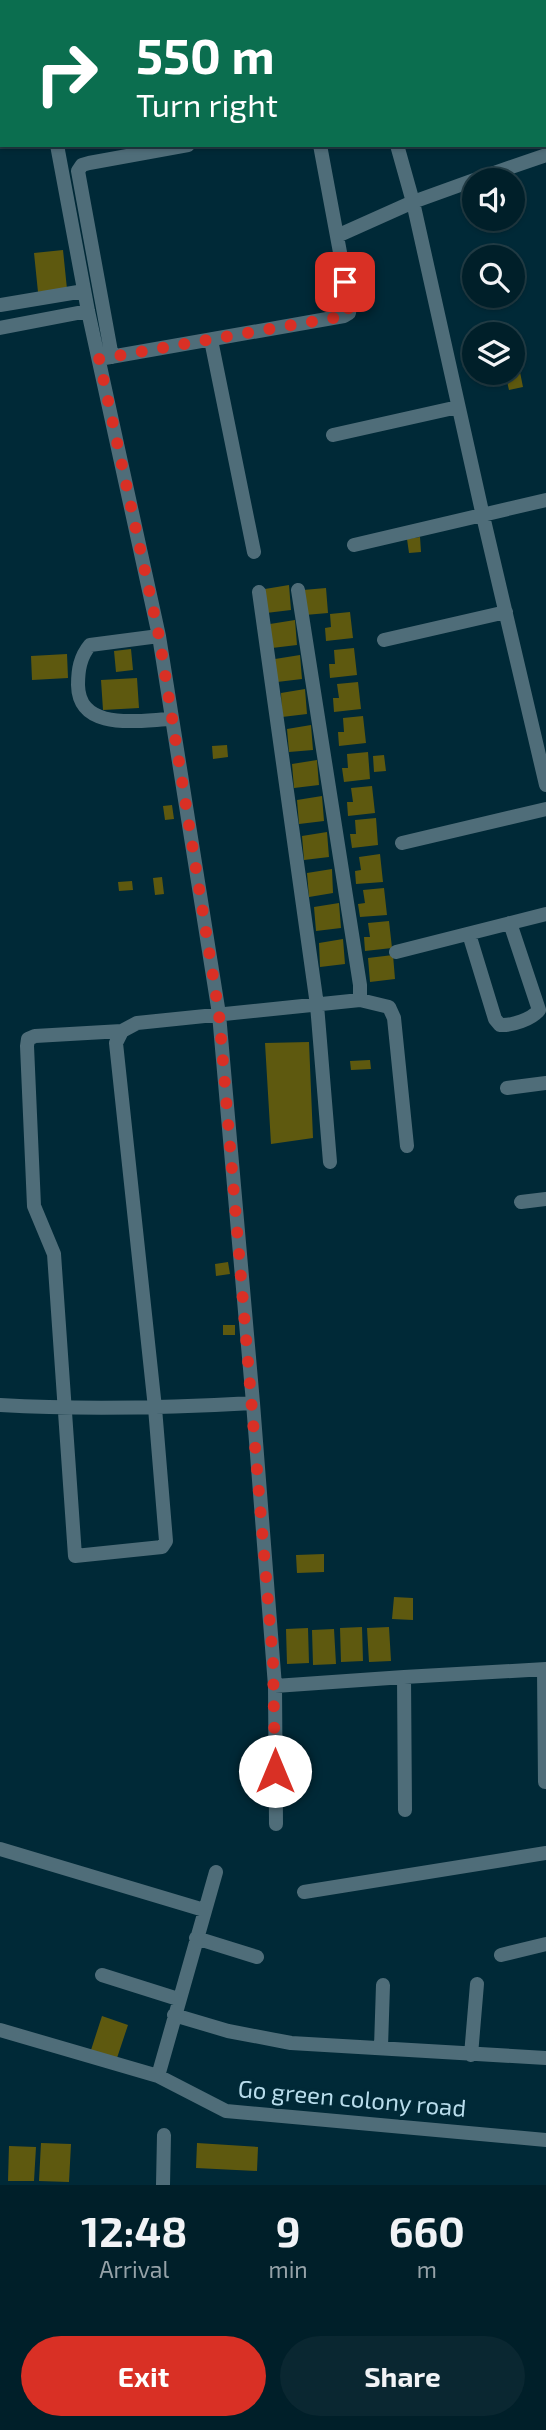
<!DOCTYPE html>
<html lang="en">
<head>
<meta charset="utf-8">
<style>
  body { margin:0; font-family:"Exo 2",sans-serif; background:#0a2731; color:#f1f3f6; height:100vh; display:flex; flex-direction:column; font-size:26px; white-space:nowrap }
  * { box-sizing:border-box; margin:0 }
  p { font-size:23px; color:#95a2a8 }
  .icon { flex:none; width:38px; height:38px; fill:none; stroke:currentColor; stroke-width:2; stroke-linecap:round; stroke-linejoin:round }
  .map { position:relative; height:2185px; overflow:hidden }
  .sheet { display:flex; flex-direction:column; background:#001f29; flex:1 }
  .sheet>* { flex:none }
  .banner { position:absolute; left:0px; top:0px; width:546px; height:147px; box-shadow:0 2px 5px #0004,0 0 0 2px #223d46; background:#0b6e4f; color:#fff; overflow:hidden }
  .buttons { position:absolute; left:462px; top:168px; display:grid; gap:14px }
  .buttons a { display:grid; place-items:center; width:63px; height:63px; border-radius:50%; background:#001f29; box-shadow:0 2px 5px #0004,0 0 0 2px #223d46; font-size:35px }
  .pin { position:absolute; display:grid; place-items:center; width:60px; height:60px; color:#fff; margin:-30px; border-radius:14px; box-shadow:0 4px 10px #0006 }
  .me { position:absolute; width:77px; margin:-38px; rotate:0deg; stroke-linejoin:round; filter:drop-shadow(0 0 5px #0008) }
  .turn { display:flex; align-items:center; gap:24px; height:147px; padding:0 21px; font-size:32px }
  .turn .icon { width:91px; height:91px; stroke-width:2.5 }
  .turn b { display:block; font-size:49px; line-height:60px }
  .eta { display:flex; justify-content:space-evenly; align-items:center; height:119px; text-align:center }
  .eta b { font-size:42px; font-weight:700; line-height:49px }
  .primary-button { display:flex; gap:14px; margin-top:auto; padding:14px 21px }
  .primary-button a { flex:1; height:80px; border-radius:42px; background:#d93025; color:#fff; font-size:28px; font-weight:700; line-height:80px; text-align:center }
  .primary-button a+a { background:#0a2731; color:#f1f3f6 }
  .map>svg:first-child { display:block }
</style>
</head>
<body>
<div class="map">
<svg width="546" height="2185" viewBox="0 0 546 2185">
  <rect width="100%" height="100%" fill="#002937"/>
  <path fill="#5e590f" d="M63 250 67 289 38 292 34 253Z
    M513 352H516L523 387 509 390 505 373H513Z
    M420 537 421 552 409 553 407 539Z
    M289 585 291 610 266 613 265 589Z
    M326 588 328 613 305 615 303 590Z
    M350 612 353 638 326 641 325 628 331 627 330 614Z
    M295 620 297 645 272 648 270 624Z
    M354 648 357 675 330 678 329 664H335L334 650Z
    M131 649 133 670 116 672 114 651Z
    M67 654 68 678 32 680 31 656Z
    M300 655 302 679 277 682 275 659Z
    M137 678 139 708 103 710 101 680Z
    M358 682 361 709 334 712 333 698H339L337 684Z
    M305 689 307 714 282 717 281 693Z
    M363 716 366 743 339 746 338 732H344L343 718Z
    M311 725 313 750 289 752 287 729Z
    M227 745 228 757 213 759 212 746Z
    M368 752 370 779 344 782 342 768H348L347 754Z
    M384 755 386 771 374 772 373 756Z
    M317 760 319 785 294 788 292 764Z
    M372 786 375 813 348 816 347 802H353L351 788Z
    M322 796 324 821 299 824 297 800Z
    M172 805 174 819 165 820 163 806Z
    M376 818 378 845 352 848 350 834H356L355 820Z
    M327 832 329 857 304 860 302 836Z
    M380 854 383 882 356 884 355 871 361 870 359 857Z
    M332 869 333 893 309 897 307 873Z
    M162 877 164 894 155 895 153 878Z
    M132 881 133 890 119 891 118 882Z
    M384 888 387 915 360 917 358 904 365 903 363 890Z
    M339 903 341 928 316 931 314 907Z
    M389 921 392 948 365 951 364 937H370L368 923Z
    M343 939 345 964 320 967 319 943Z
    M393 955 395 979 370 982 368 958Z
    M309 1042 313 1138 271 1144 265 1043Z
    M370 1060 371 1069 351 1070 350 1061Z
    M228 1262 230 1274 216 1276 215 1264Z
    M223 1325H235V1335H223Z
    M324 1554V1572L297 1573 296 1555Z
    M394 1597 413 1598V1620L392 1619Z
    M362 1627 363 1661 341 1662 340 1628Z
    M389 1627 391 1661 369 1662 367 1628Z
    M308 1628 309 1663 287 1664 286 1629Z
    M334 1629 336 1664 313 1665 312 1630Z
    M102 2016 128 2025 117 2058 91 2050Z
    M41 2143 71 2144 69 2182 39 2181Z
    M197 2143 258 2147 257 2171 196 2168Z
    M9 2146 36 2147 34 2181H8Z"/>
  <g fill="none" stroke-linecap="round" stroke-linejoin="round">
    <path stroke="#4f6d79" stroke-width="7" d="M57 147 68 145"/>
    <path stroke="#4f6d79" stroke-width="14" d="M0 16H2
      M57 145 88 311 159 636 219 1014 253 1403 275 1686 276 1824
      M397 145 413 202 483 516 546 785
      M474 180 546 155
      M337 236 413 202 474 180
      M0 305 84 291
      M0 328 88 311
      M211 340 254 552
      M112 357 78 171 82 165 89 163 188 145
      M99 359 344 316 349 313 350 306 320 145
      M333 435 458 407
      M354 545 546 500
      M298 590 360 985V1000
      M259 592 317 1005 330 1162
      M159 636 90 645C80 657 78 670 78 685 79 732 139 720 172 719
      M384 640 506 612
      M402 843 546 809
      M469 934 495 1019 500 1025C512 1026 532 1019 539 1010L510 923
      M396 952 546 914
      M122 1031 35 1036 28 1039 27 1046 34 1206 54 1254 75 1556 162 1547 166 1541 155 1408 116 1043 122 1031 137 1023 360 1000 389 1007 394 1018 407 1146
      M507 1088 546 1083
      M521 1202 546 1199
      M0 1405C85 1410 168 1408 253 1403
      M544 1670 545 1782
      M404 1677 405 1810
      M275 1686 404 1677 546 1669
      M0 1849 204 1910
      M304 1892 546 1853
      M196 1938 257 1957
      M501 1955 546 1944
      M102 1975 178 1999
      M174 2015 228 2031 291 2043 546 2058
      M0 2030 158 2076 226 2111 546 2140
      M381 2047 383 1985
      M471 2055 477 1984
      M158 2076 216 1872
      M163 2185 164 2135"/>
  </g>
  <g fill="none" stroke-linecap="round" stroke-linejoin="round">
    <path stroke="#d93025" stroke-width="12" stroke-dasharray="0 21.6" d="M275 1771 273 1661 219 1014 159 636 99 359 344 316 349 313 345 282"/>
  </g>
  <g text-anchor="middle" stroke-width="7" stroke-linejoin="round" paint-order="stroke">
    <g font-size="24" fill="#b8dceb" stroke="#002937">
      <text transform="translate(352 2099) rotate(5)" y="8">Go green colony road</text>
    </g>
  </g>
</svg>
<div class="buttons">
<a><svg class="icon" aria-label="sound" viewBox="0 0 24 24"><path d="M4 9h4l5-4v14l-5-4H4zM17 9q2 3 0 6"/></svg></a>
<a><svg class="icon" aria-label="search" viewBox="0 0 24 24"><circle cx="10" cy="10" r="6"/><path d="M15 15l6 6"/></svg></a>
<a><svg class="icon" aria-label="layers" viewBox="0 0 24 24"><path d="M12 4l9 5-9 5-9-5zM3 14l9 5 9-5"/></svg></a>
</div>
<div class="pin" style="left:345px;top:282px;background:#d93025"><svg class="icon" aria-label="arrive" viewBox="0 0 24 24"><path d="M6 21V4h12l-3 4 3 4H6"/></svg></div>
<svg class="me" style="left:275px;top:1771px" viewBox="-20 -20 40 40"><circle r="19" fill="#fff"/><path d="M0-13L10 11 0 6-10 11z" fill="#d93025"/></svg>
<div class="banner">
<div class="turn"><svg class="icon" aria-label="right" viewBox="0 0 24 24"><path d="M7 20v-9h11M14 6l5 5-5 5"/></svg><div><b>550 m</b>Turn right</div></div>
</div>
</div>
<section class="sheet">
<div class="eta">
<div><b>12:48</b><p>Arrival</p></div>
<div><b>9</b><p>min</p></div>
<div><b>660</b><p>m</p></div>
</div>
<div class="primary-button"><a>Exit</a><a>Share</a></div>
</section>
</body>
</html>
